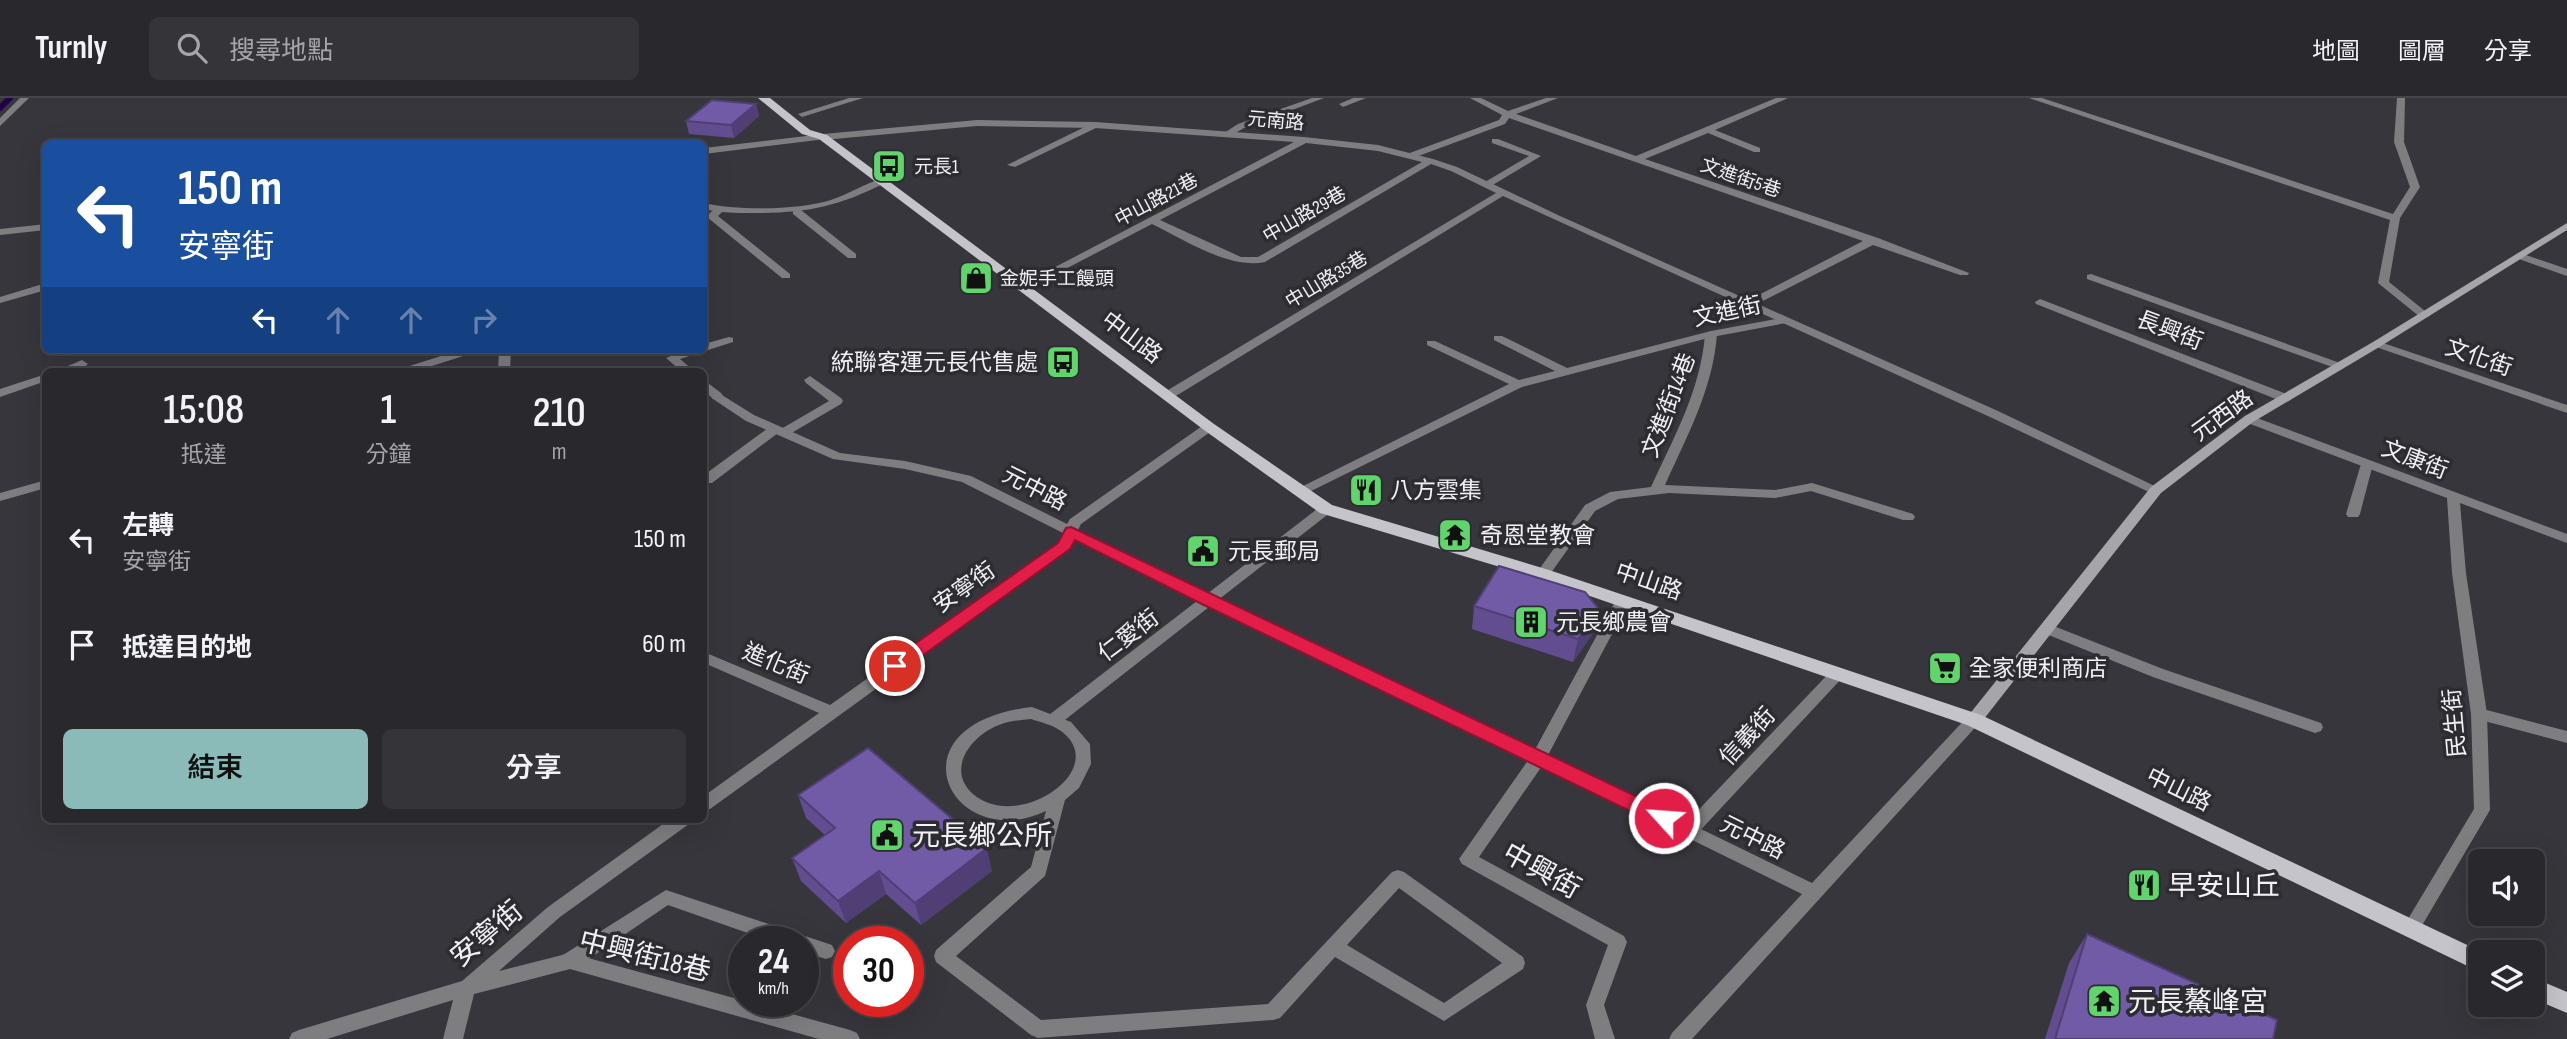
<!DOCTYPE html>
<html lang="zh-TW">
<head>
<meta charset="utf-8">
<style>
  body { margin:0; font-family:"Sofia Sans Condensed","Noto Sans TC",sans-serif; background:#353439; color:#f1f3f6; height:100vh; display:flex; flex-direction:column; font-size:26px; white-space:nowrap }
  * { box-sizing:border-box; margin:0 }
  p { font-size:23px; color:#a5a6aa }
  .icon { flex:none; width:38px; height:38px; fill:none; stroke:currentColor; stroke-width:2; stroke-linecap:round; stroke-linejoin:round }
  .map { position:relative; flex:1; overflow:hidden }
  .panel { position:absolute; left:42px; top:270px; width:665px; height:455px; display:flex; flex-direction:column; background:#29282d; border-radius:10px; box-shadow:0 7px 28px #0002,0 0 0 2px #454449 }
  .panel>* { flex:none }
  .guide { position:absolute; left:42px; top:42px; width:665px; height:214px; border-radius:10px; box-shadow:0 7px 28px #0002,0 0 0 2px #454449; background:#1a4fa0; color:#fff; overflow:hidden }
  .fabs { position:absolute; left:2468px; top:751px; display:grid; gap:14px }
  .fabs a { display:grid; place-items:center; width:77px; height:77px; border-radius:10px; background:#29282d; box-shadow:0 7px 28px #0002,0 0 0 2px #454449; font-size:35px }
  .speed { position:absolute; left:728px; top:828px; display:flex; gap:14px; font-size:35px; font-weight:700; text-align:center }
  .speed>* { display:grid; place-content:center; width:91px; height:91px; border-radius:50%; background:#29282d; box-shadow:0 7px 28px #0002,0 0 0 2px #454449; line-height:1 }
  .speed small { font-size:18px; font-weight:400 }
  .speed .limit { border:10px solid #d22; background:#fff; color:#111 }
  .pin { position:absolute; display:grid; place-items:center; width:60px; height:60px; color:#fff; margin:-30px; border:4px solid #fff; border-radius:50%; box-shadow:0 2px 7px #0007 }
  .me { position:absolute; width:77px; margin:-38px; rotate:296deg; stroke-linejoin:round; filter:drop-shadow(0 0 5px #0008) }
  .turn { display:flex; align-items:center; gap:24px; height:147px; padding:0 21px; font-size:32px }
  .turn .icon { width:91px; height:91px; stroke-width:2.5 }
  .turn b { display:block; font-size:49px; line-height:60px }
  .lanes { display:flex; align-items:center; height:66px; padding:0 21px; background:#0003; justify-content:center; gap:35px; direction:ltr }
  .lanes .off { opacity:.35 }
  .eta { display:flex; justify-content:space-evenly; align-items:center; height:119px; text-align:center }
  .eta b { font-size:42px; font-weight:600; line-height:49px }
  .button { display:flex; gap:14px; margin-top:auto; padding:14px 21px }
  .button a { flex:1; height:80px; border-radius:10px; background:#8bbbb9; color:#111; font-size:28px; font-weight:600; line-height:80px; text-align:center }
  .button a+a { background:#353439; color:#f1f3f6 }
  ul { padding:0; list-style:none }
  li { display:flex; align-items:center; gap:21px; height:105px; padding:0 21px }
  li div { flex:1 }
  li b { display:block; font-size:26px }
  li em { font-style:normal }
  header { display:flex; align-items:center; gap:42px; box-sizing:border-box; height:98px; padding:0 35px; background:#29282d; border-bottom:2px solid #454449 }
  header strong { font-size:33px }
  nav { display:flex; gap:38px; margin-inline-start:auto; font-size:24px }
  .search { width:490px; height:63px; background:#353439; display:flex; align-items:center; gap:18px; box-sizing:border-box; padding:0 24px; border-radius:10px; color:#a5a6aa; font-size:26px }
  .map>svg:first-child { display:block }
</style>
</head>
<body>
<header>
<strong>Turnly</strong>
<div class="search"><svg class="icon" aria-label="search" viewBox="0 0 24 24"><circle cx="10" cy="10" r="6"/><path d="M15 15l6 6"/></svg>搜尋地點</div>
<nav><a>地圖</a><a>圖層</a><a>分享</a></nav>
</header>
<div class="map">
<svg width="2567" height="941" viewBox="0 0 2567 941">
  <rect width="100%" height="100%" fill="#37363c"/>
  <g fill="none" stroke-linecap="round" stroke-linejoin="round">
    <path stroke="#220149" stroke-width="6" d="M0 10 10 0"/>
    <path fill="#7e7e80" fill-rule="evenodd" d="M20 0H29L0 28V20Z
      M849 0H863L802 19 798 16Z
      M1312 0H1324L1244 30 1232 37 1224 35 1238 26Z
      M1353 0H1366L1343 9 1339 6Z
      M1470 0H1481L1508 13 1546 0H1558L1516 16 1636 58 1776 0H1788L1715 32 1760 50V54H1754L1708 35 1645 61 1878 140 1969 175 1968 177H1960L1873 147 1751 209H1743V205L1863 143 1509 20 1505 26 1413 60H1407V56L1499 22 1502 17Z
      M2029 0H2042L2393 116 2410 89 2394 44 2397 0H2405L2404 44 2420 89 2400 120 2389 184 2430 217 2428 219H2420L2378 185 2390 122Z
      M1095 24 1099 27 1098 29 1015 69 1007 67Z
      M1492 41H1498L1541 58 1491 88H1485V84L1529 58 1492 45Z
      M714 111H722L723 113 718 118 790 176V180H782L708 120 707 118Z
      M793 112H801L856 156V160H848L793 116Z
      M2091 176 2343 266 2345 268 2339 272 2335 270 2087 181V177Z
      M2040 201 2289 297 2291 300 2289 303H2281L2036 206 2035 204Z
      M1782 220 1788 223 1786 225 1712 239 1522 289 1305 396H1295L1293 393 1509 286 1427 247V243H1435L1519 282 1555 273 1494 242V238H1502L1567 270 1711 233Z
      M729 239 733 240V244L680 261 694 273H681L666 260 685 252H704V246Z
      M460 252H478L476 254 416 273H398L400 271Z
      M810 278 841 300 843 303 841 306 788 337 784 338 778 335 712 385H704V377L771 328 775 327 781 331 829 303 806 285 804 282Z
      M704 282 721 295 723 298 721 301H713L704 292Z
      M2367 362 2373 366 2360 416 2358 419H2348L2346 416 2361 366Z
      M46 382V390L0 403V395Z
      M1623 497 1630 502 1547 659 1545 663 1539 665 1533 663 1531 659 1616 502Z
      M2046 525 2163 571 2321 625 2323 629 2321 633 2315 635 2153 579 2041 534 2039 530Z
      M1838 570 1843 571 1846 575 1843 579 1695 738 1689 740 1683 738 1681 733 1683 728 1833 571Z
      M1032 609 1071 624 1090 646 1091 666 1079 690 1065 702 1045 778 956 858 1041 922 1268 906 1392 774 1398 772 1404 774 1523 859 1525 865 1523 871 1444 923 1335 859 1280 920 1273 922 1038 940 1031 937 936 864 934 858 936 852 1031 769 1046 713C950 758 886 626 1032 609ZM1031 621C1040 624 1053 627 1061 633 1112 671 1018 735 973 696 945 671 972 637 999 627 1009 623 1020 622 1031 621ZM1399 790 1502 865 1444 905 1347 847Z
      M2479 610 2567 633V645L2473 620 2471 616 2473 612Z
      M666 792 832 847 835 853 832 859 826 861 803 854V844H773L668 807 577 869 570 871 563 869 561 863 563 857Z"/>
    <path fill="#7e7e80" fill-rule="evenodd" d="M977 22 1095 24 1304 39 1378 47 1433 61 1457 69 1560 118 1998 313 2163 392 2156 396 2151 395 1990 319 1503 98 1171 301H1163L1161 298 1163 295 1496 95 1451 73 1431 66 1265 164C1230 172 1183 141 1152 126L1023 193 1018 190 1019 188 1294 44 1095 30 977 28 823 42 818 39 823 36ZM1306 45 1378 53 1422 64 1258 159H1241L1160 122Z
      M882 80 887 83 885 85C837 109 807 115 753 115 736 115 720 115 704 111V105C737 113 799 112 831 102 848 96 865 86 882 80Z
      M2520 155 2567 171V178L2516 160V156Z
      M46 185V192L0 205V199Z
      M1711 233 1717 236C1713 291 1687 338 1665 387L1775 392 1812 385 1913 416 1915 419 1913 422H1903L1811 393 1775 400 1669 395 1618 401 1595 413 1548 479H1538L1536 476 1538 473 1585 407 1610 394 1651 389C1674 339 1701 291 1705 236Z
      M2377 243 2567 307V315L2373 248 2371 246Z
      M499 252H511L510 273H498Z
      M82 262 88 266C79 274 67 273 56 273Z
      M46 276V283L0 299V291Z
      M717 294 754 317 840 355 905 363 971 378 1067 426 1070 421 1205 326H1213L1215 329 1213 332 1081 426 1078 432 1207 496 1321 408H1331L1333 411 1331 414 1218 502 1545 655 1812 785 1968 618H1980L1982 622 1692 941H1669L1672 935 1802 796 1542 668 1479 759 1624 838 1627 844 1604 907 1615 941H1595L1586 907 1608 847 1462 766 1459 761 1529 661 1209 509 1061 625H1049L1047 621 1049 617 1197 503 1074 441 1069 451 710 711 704 713V698L819 615 704 565V554L830 607 1058 445 1063 435 962 384 905 371 833 361 746 323 713 301 711 298Z
      M2249 317 2567 436V445L2460 405 2466 475 2487 616 2490 712 2417 836 2411 839 2405 836 2402 831 2474 711 2471 616 2452 475 2447 400 2245 324 2243 321 2245 318Z
      M670 721H691L689 726 560 819 499 873 570 855 850 932 857 935 860 941H819L570 871 474 896 463 941H443L453 902 327 941H289L292 935 299 932 462 883 548 809Z"/>
    <path fill="#7e7e80" fill-rule="evenodd" d="M823 36 828 39 826 41 704 56V50Z
      M46 126V132L0 137V131Z"/>
    <path fill="#a6a5aa" fill-rule="evenodd" d="M2567 125V132L2381 248 2253 324 2161 395 1980 626H1968L1966 622 1968 618 2151 389 2245 318 2373 244Z"/>
    <path fill="#c5c4ca" fill-rule="evenodd" d="M758 0H770L810 32 827 37 1214 326 1332 407 1549 472 1981 617 2482 854H2480V874L1967 627 1537 480 1320 415 1204 332 819 41 802 36Z
      M2532 879 2567 894V915L2532 900Z"/>
  </g>
  <path fill="#614d8f" d="M756 6 759 18 734 40 689 36 686 23Z
    M1474 508 1599 511 1594 534 1573 564 1472 531Z
    M798 697 992 773 921 827 886 796 846 825 801 783 792 760 825 737 806 720Z
    M2087 836 2273 941H2045L2069 865Z"/>
  <path fill="#4f3f74" d="M756 6 759 18 734 40 731 27Z
    M1599 511 1594 534 1573 564 1578 541Z
    M987 750 992 773 921 827 915 805Z
    M879 773 886 796 846 825 838 803Z"/>
  <path fill="#715aa6" stroke="#4f3f74" stroke-width="2" d="M712 2 756 6 731 27 686 23Z
    M1499 468 1585 494 1599 511 1578 541 1474 508Z
    M868 650 987 750 915 805 879 773 838 803 792 760 835 730 798 697Z
    M2087 836 2277 922 2273 941H2055Z"/>
  <path fill="#e11d48" stroke="#92132f" stroke-width="2" d="M1071 429 1671 715 1674 720 1671 726 1664 728 1657 726 1204 507 1075 442 1070 451 901 573H889L886 568 889 564 1058 445 1066 430Z"/>
  <defs>
    <g id="bus-square" transform="scale(1.75)"><rect x="-9" y="-9" width="18" height="18" rx="4" fill="#5fd56b" stroke="#2d2c31"/><path d="M-5-6H5V4H4V6H2V4H-2V6H-4V4H-5ZM-3.5-4V0h7V-4ZM-3.5 1.2v1.5H-2V1.2ZM2 1.2v1.5H3.5V1.2Z" fill="#111"/></g>
    <g id="shop-square" transform="scale(1.75)"><rect x="-9" y="-9" width="18" height="18" rx="4" fill="#5fd56b" stroke="#2d2c31"/><path d="M-5-2.5h2.3a2.7 3.5 0 0 1 5.4 0H5L5.5 6h-11ZM-1.5-2.5h3a1.5 2.3 0 0 0-3 0Z" fill="#111"/></g>
    <g id="restaurant-square" transform="scale(1.75)"><rect x="-9" y="-9" width="18" height="18" rx="4" fill="#5fd56b" stroke="#2d2c31"/><path d="M-5-6h1v4h1v-4h1v4h1v-4h1v5L-1.5 .5V6h-2V.5L-5-1ZM5-6V6H3V1.5H1.5Q1.5-4 5-6Z" fill="#111"/></g>
    <g id="temple-square" transform="scale(1.75)"><rect x="-9" y="-9" width="18" height="18" rx="4" fill="#5fd56b" stroke="#2d2c31"/><path d="M0-6L5-2H3V0L6.5 2.5H4V6H1.5V3h-3V6H-4V2.5H-6.5L-3 0V-2H-5Z" fill="#111"/></g>
    <g id="civic-square" transform="scale(1.75)"><rect x="-9" y="-9" width="18" height="18" rx="4" fill="#5fd56b" stroke="#2d2c31"/><path d="M-.6-6.5H3V-4.5H.6V-3L4-1V1h2V6H-6V1h2V-1L-.6-3ZM-1.2 2.5V6h2.4V2.5Z" fill="#111"/></g>
    <g id="building-square" transform="scale(1.75)"><rect x="-9" y="-9" width="18" height="18" rx="4" fill="#5fd56b" stroke="#2d2c31"/><path d="M-4-6H4V6H1V3H-1V6H-4ZM-2.5-4.3h1.7v1.8h-1.7ZM.8-4.3h1.7v1.8H.8ZM-2.5-1h1.7V.8h-1.7ZM.8-1h1.7V.8H.8Z" fill="#111"/></g>
    <g id="supermarket-square" transform="scale(1.75)"><rect x="-9" y="-9" width="18" height="18" rx="4" fill="#5fd56b" stroke="#2d2c31"/><path d="M-6-5.5h2.5l.6 2H6L4.5 2H-2.5L-4.4-4H-6ZM-1.5 3.2a1.3 1.3 0 1 0 .1 0ZM3 3.2a1.3 1.3 0 1 0 .1 0Z" fill="#111"/></g>
  </defs>
  <g fill-rule="evenodd">
    <use href="#bus-square" x="889" y="68"/>
    <use href="#shop-square" x="976" y="180"/>
    <use href="#bus-square" x="1063" y="264"/>
    <use href="#restaurant-square" x="1366" y="392"/>
    <use href="#temple-square" x="1455" y="437"/>
    <use href="#civic-square" x="1203" y="453"/>
    <use href="#building-square" x="1531" y="524"/>
    <use href="#supermarket-square" x="1945" y="570"/>
    <use href="#civic-square" x="887" y="737"/>
    <use href="#restaurant-square" x="2144" y="787"/>
    <use href="#temple-square" x="2104" y="903"/>
  </g>
  <g text-anchor="middle" stroke-width="7" stroke-linejoin="round" paint-order="stroke">
    <g font-size="19" fill="#f1f0f4" stroke="#2d2c31">
      <text transform="translate(1276 22) rotate(5)" y="7">元南路</text>
      <text transform="translate(1741 79) rotate(19)" y="7">文進街5巷</text>
      <text transform="translate(1156 101) rotate(-28)" y="7">中山路21巷</text>
      <text transform="translate(1304 116) rotate(-30)" y="7">中山路29巷</text>
      <text transform="translate(1326 181) rotate(-31)" y="7">中山路35巷</text>
    </g>
    <g font-size="19" fill="#f1f0f4" stroke="#2d2c31" text-anchor="start">
      <text x="914" y="75">元長1</text>
      <text x="1000" y="187">金妮手工饅頭</text>
    </g>
    <g font-size="23" fill="#f1f0f4" stroke="#2d2c31">
      <text transform="translate(1727 213) rotate(-12)" y="8">文進街</text>
      <text transform="translate(2170 232) rotate(21)" y="8">長興街</text>
      <text transform="translate(1132 239) rotate(37)" y="8">中山路</text>
      <text transform="translate(2479 259) rotate(19)" y="8">文化街</text>
      <text transform="translate(1668 307) rotate(-69)" y="8">文進街14巷</text>
      <text transform="translate(2222 317) rotate(-36)" y="8">元西路</text>
      <text transform="translate(2415 361) rotate(21)" y="8">文康街</text>
      <text transform="translate(1035 390) rotate(27)" y="8">元中路</text>
      <text transform="translate(1649 483) rotate(19)" y="8">中山路</text>
      <text transform="translate(964 489) rotate(-35)" y="8">安寧街</text>
      <text transform="translate(1128 537) rotate(-37)" y="8">仁愛街</text>
      <text transform="translate(776 565) rotate(23)" y="8">進化街</text>
      <text transform="translate(2454 625) rotate(-95)" y="8">民生街</text>
      <text transform="translate(1747 638) rotate(-47)" y="8">信義街</text>
      <text transform="translate(2179 691) rotate(26)" y="8">中山路</text>
      <text transform="translate(1753 739) rotate(26)" y="8">元中路</text>
    </g>
    <g font-size="23" fill="#f1f0f4" stroke="#2d2c31" text-anchor="start">
      <text x="1038" y="272" text-anchor="end">統聯客運元長代售處</text>
      <text x="1390" y="400">八方雲集</text>
      <text x="1480" y="445">奇恩堂教會</text>
      <text x="1228" y="461">元長郵局</text>
      <text x="1556" y="532">元長鄉農會</text>
      <text x="1969" y="578">全家便利商店</text>
    </g>
    <g font-size="28" fill="#f1f0f4" stroke="#2d2c31" text-anchor="start">
      <text x="912" y="747">元長鄉公所</text>
      <text x="2168" y="797">早安山丘</text>
      <text x="2128" y="913">元長鰲峰宮</text>
    </g>
    <g font-size="28" fill="#f1f0f4" stroke="#2d2c31">
      <text transform="translate(1542 772) rotate(29)" y="10">中興街</text>
      <text transform="translate(486 835) rotate(-40)" y="10">安寧街</text>
      <text transform="translate(645 857) rotate(14)" y="10">中興街18巷</text>
    </g>
  </g>
</svg>
<div class="fabs">
<a><svg class="icon" aria-label="sound" viewBox="0 0 24 24"><path d="M4 9h4l5-4v14l-5-4H4zM17 9q2 3 0 6"/></svg></a>
<a><svg class="icon" aria-label="layers" viewBox="0 0 24 24"><path d="M12 4l9 5-9 5-9-5zM3 14l9 5 9-5"/></svg></a>
</div>
<div class="speed"><div>24<small>km/h</small></div><div class="limit">30</div></div>
<div class="pin" style="left:895px;top:568px;background:#d93025"><svg class="icon" aria-label="arrive" viewBox="0 0 24 24"><path d="M6 21V4h12l-3 4 3 4H6"/></svg></div>
<svg class="me" style="left:1664px;top:720px" viewBox="-20 -20 40 40"><circle r="17" fill="#e11d48" stroke="#fff" stroke-width="3"/><path d="M0-11L8 9 0 5-8 9z" fill="#fff"/></svg>
<div class="guide">
<div class="turn"><svg class="icon" aria-label="left" viewBox="0 0 24 24"><path d="M17 20v-9H6M10 6l-5 5 5 5"/></svg><div><b>150 m</b>安寧街</div></div>
<div class="lanes"><svg class="icon" aria-label="left" viewBox="0 0 24 24"><path d="M17 20v-9H6M10 6l-5 5 5 5"/></svg><svg class="icon off" aria-label="ahead" viewBox="0 0 24 24"><path d="M12 20V5M6 11l6-6 6 6"/></svg><svg class="icon off" aria-label="ahead" viewBox="0 0 24 24"><path d="M12 20V5M6 11l6-6 6 6"/></svg><svg class="icon off" aria-label="right" viewBox="0 0 24 24"><path d="M7 20v-9h11M14 6l5 5-5 5"/></svg></div>
</div>
<section class="panel">
<div class="eta">
<div><b>15:08</b><p>抵達</p></div>
<div><b>1</b><p>分鐘</p></div>
<div><b>210</b><p>m</p></div>
</div>
<ul>
<li><svg class="icon" aria-label="left" viewBox="0 0 24 24"><path d="M17 20v-9H6M10 6l-5 5 5 5"/></svg><div><b>左轉</b><p>安寧街</p></div><em>150 m</em></li>
<li><svg class="icon" aria-label="arrive" viewBox="0 0 24 24"><path d="M6 21V4h12l-3 4 3 4H6"/></svg><div><b>抵達目的地</b></div><em>60 m</em></li>
</ul>
<div class="button"><a>結束</a><a>分享</a></div>
</section>
</div>
</body>
</html>
